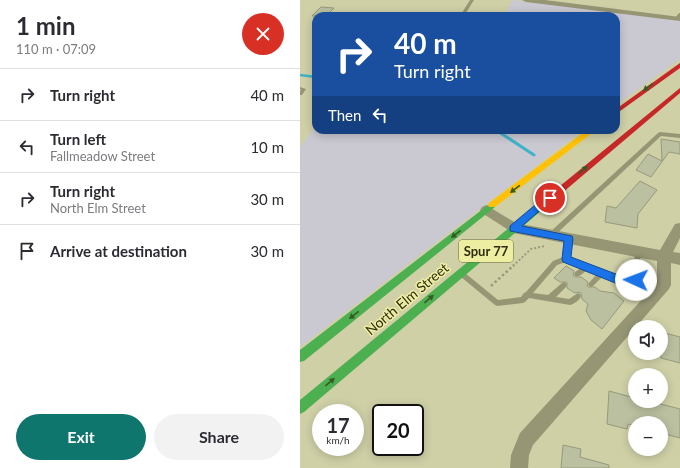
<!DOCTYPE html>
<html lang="en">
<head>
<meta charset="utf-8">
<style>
  body { margin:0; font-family:Lato,sans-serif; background:#f2f2f3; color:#2b2b33; height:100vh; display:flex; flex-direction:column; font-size:15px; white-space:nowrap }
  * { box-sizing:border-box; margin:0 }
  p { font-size:13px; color:#7c7c81 }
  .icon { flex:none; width:22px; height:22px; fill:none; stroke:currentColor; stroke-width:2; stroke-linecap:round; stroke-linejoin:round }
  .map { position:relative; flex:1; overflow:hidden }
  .details { display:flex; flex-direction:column; background:#fff; width:300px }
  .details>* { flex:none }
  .banner { position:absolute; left:12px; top:12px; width:308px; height:122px; border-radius:12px; box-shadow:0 2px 10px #0003; background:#1a4fa0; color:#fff; overflow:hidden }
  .tools { position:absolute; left:328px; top:320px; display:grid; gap:8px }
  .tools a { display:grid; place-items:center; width:40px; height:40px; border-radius:50%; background:#fff; box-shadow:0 2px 10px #0003; font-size:20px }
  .speed { position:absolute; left:12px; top:404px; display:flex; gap:8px; font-size:20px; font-weight:700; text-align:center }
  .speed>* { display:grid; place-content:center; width:52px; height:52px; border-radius:50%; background:#fff; box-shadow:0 2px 10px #0003; line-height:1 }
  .speed small { font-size:10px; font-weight:400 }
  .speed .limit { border:2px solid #111; border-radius:6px; background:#fff; color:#111 }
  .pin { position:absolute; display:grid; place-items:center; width:34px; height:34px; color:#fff; margin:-17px; border:2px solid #fff; border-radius:50%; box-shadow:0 1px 4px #0007 }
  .me { position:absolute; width:44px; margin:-22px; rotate:272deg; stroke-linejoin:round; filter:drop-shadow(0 0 3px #0008) }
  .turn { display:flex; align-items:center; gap:14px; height:84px; padding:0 16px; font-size:18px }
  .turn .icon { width:52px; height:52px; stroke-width:2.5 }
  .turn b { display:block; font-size:28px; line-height:34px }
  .then { display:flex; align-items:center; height:38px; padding:0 16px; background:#0003; gap:8px; font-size:15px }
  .round { display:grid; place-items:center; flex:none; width:42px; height:42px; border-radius:21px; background:#f2f2f3 }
  .headline { display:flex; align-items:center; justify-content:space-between; height:68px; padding:0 16px }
  h1 { font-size:24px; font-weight:700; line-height:30px }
  .button { display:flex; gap:8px; margin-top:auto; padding:8px 16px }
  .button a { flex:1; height:46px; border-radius:24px; background:#0f766e; color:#fff; font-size:16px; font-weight:700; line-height:46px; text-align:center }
  .button a+a { background:#f2f2f3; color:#2b2b33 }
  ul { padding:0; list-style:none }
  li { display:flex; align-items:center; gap:12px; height:52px; padding:0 16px; border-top:1px solid #e1e1e2 }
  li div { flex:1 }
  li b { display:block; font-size:15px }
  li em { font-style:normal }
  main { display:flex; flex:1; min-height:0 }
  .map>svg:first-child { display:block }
</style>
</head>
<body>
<main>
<section class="details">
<div class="headline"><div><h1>1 min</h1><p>110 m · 07:09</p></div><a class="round" style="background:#d93025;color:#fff"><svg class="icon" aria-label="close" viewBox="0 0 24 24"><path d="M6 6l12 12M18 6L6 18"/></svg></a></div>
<ul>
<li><svg class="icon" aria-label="right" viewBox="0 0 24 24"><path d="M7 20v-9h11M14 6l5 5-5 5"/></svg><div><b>Turn right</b></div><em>40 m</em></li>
<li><svg class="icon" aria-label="left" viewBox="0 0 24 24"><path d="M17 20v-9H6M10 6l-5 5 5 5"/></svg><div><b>Turn left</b><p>Fallmeadow Street</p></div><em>10 m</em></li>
<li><svg class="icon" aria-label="right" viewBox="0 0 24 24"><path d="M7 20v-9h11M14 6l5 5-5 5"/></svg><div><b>Turn right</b><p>North Elm Street</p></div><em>30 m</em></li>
<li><svg class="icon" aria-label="arrive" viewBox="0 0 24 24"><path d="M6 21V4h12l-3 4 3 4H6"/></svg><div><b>Arrive at destination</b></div><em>30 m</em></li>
</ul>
<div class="button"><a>Exit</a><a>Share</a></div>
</section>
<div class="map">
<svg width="380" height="468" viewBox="0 0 380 468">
  <rect width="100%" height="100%" fill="#d0d0a7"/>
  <path fill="#cac8d0" d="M212 0 380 20V59L316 105V16H205Z
    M16 125V130H283L0 347V147Z"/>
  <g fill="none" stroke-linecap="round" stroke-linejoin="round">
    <path stroke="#3eb3c9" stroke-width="2.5" d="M0 75 16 77"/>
    <path stroke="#3eb3c9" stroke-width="3" d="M196 130 234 155"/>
  </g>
  <path fill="#bbc0a1" stroke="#959a7b" d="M21 7 34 8 26 16H12Z
    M361 139 380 142V154L369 152 351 177 336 170 348 154 362 161Z
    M340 181 357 190 338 214 337 228 305 222 307 206 316 208Z
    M266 266 274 271 273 275 275 277H281L288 282 287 284 288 287H295L300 291 314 293 324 301 302 329 291 320 286 311 288 304 282 299 281 293 279 292 275 293 267 288V282H260L254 278Z
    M361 332 380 337V363L361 358Z
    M309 391 335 398V401H349L380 409V438L361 433V423H335V426L328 424 327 429 307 424Z
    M263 445 281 449 280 457 309 465V468H261Z"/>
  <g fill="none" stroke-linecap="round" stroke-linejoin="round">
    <path stroke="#99997b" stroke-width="2" stroke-dasharray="2 2" stroke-linecap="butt" d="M213 266 231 249 245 246"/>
    <path stroke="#99997b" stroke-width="2.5" stroke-dasharray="2.5 2.5" stroke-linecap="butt" d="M191 286 214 265"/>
    <path fill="#969675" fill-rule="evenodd" d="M170 0H174L164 16H160Z
      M379 13H380V17L378 19H376L375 18Z
      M0 87 6 89 2 95H0V91L1 90 0 89Z
      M360 132 380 134V138L361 136 253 237H249L248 235 249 233 358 133Z
      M269 236 271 237 272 239 269 258 329 281 333 279 335 251 336 249 338 248 340 249 341 251 339 280 338 282 330 287 303 276 293 286 291 287 289 286 288 284 297 274 287 270C283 273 279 278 275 276L274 274 275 272 281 268 266 262 257 265 233 293 248 295 262 283 264 282 266 283 267 285 266 287 256 297 269 299 278 293 280 294 281 296C280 300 274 304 270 305L229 298 225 302 223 303 197 306 195 305 161 277 160 275 161 273 163 272 165 273 198 300 221 297 224 293 226 292 253 261 263 257 266 239 267 237Z"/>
    <path fill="#969675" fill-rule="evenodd" d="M222 0H245L380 17V21L226 2Z
      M186 205 216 223 360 250 375 224 380 223V238L373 252 380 253V265L371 263V285L369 289 233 445 229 455 228 468H210L211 455 220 433 357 283V261L213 233 182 213 180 210 182 207Z"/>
    <path fill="#4caf50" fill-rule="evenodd" d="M252 194 256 197 255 199 4 412 0 414V400L249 195Z
      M192 202 195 203 196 205 195 207 4 361 0 362V350Z"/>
    <path fill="#ffc107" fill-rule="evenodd" d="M287 130H296L195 207H189L188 205 189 203Z"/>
    <path fill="#c62828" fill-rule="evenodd" d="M380 63V68L316 114V109Z
      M380 88V93L255 199H249L248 197 249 195Z"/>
  </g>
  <defs><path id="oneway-solid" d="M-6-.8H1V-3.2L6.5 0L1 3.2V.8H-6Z"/></defs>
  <g fill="#385a25">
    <use href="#oneway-solid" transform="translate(348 87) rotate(143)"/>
    <use href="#oneway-solid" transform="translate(283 170) rotate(-40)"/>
    <use href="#oneway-solid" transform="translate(215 189) rotate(143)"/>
    <use href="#oneway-solid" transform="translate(156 234) rotate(142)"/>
    <use href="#oneway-solid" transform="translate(129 299) rotate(-40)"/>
    <use href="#oneway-solid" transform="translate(54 315) rotate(142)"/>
    <use href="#oneway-solid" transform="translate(30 382) rotate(-40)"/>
  </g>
  <path fill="#1a73e8" stroke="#114b97" d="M247 195H250L254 198 222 226 272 236 273 239 271 257 329 279 336 276 339 277 341 280 339 283 330 289 263 262 262 259 264 241 210 231V226Z"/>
  <g text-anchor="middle" stroke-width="3" stroke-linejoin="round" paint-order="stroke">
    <rect fill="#eeeea2" stroke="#68673a" stroke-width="1" x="159" y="240" width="54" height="22" rx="3"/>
    <g font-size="13" font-weight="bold" fill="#2e2d0e">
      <text x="186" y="256">Spur 77</text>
    </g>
    <g font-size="14" fill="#2e2d0e" stroke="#eeeea2">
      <text transform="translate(107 299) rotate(-40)" y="5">North Elm Street</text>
    </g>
  </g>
</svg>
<div class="tools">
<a><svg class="icon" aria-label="sound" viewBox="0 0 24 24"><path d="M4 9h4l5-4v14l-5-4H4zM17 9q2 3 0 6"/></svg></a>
<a>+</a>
<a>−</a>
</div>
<div class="speed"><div>17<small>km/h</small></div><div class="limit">20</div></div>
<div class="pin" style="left:250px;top:198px;background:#d93025"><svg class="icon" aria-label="arrive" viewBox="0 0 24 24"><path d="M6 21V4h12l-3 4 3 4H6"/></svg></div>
<svg class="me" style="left:336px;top:280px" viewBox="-20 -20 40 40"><circle r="19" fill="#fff"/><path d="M0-13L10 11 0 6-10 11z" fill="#1a73e8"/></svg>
<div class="banner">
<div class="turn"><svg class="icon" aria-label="right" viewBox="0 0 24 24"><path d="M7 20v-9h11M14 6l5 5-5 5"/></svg><div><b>40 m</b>Turn right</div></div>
<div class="then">Then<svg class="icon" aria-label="left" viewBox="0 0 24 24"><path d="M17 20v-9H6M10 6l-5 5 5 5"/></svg></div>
</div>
</div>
</main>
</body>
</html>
